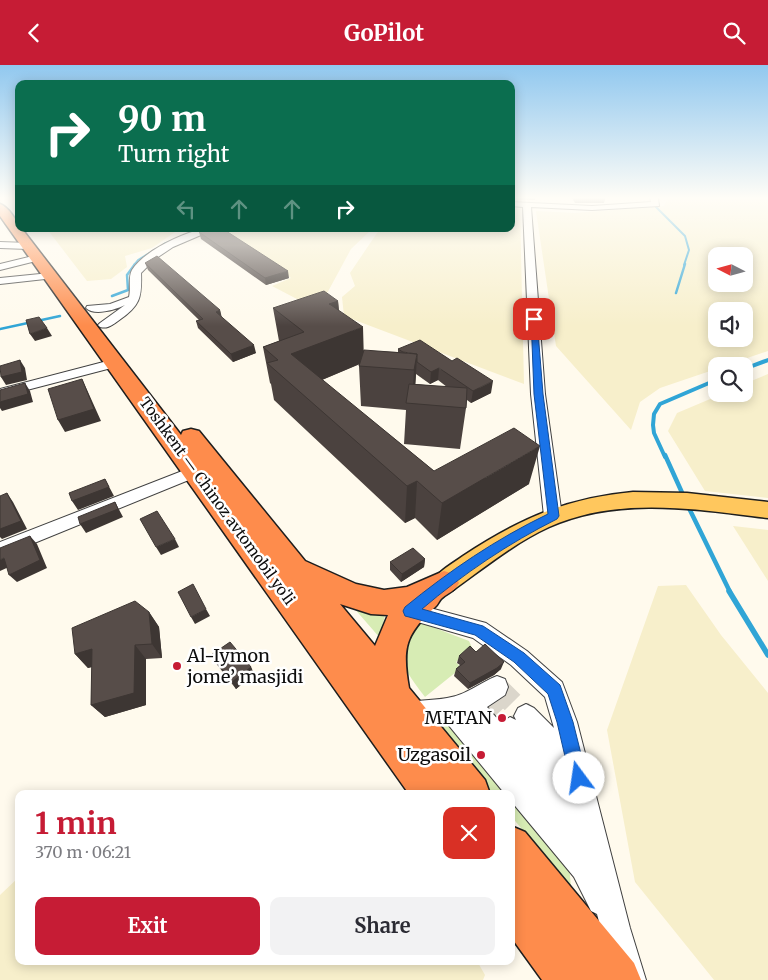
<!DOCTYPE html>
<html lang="en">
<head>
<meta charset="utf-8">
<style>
  body { margin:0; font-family:Merriweather,serif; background:#f2f2f3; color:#2b2b33; height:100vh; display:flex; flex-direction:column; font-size:19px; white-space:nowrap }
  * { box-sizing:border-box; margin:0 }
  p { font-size:16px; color:#7c7c81 }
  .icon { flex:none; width:28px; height:28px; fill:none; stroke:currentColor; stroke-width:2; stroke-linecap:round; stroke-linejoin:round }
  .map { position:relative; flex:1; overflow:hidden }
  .side { position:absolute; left:15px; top:725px; width:500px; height:175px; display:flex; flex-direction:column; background:#fff; border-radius:10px; box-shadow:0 2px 12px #0003 }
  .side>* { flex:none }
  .guide { position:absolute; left:15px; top:15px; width:500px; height:152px; border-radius:10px; box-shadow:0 2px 12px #0003; background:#0b6e4f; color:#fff; overflow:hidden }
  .needle { width:32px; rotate:276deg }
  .buttons { position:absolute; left:708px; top:182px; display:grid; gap:10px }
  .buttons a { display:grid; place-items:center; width:45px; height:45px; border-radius:10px; background:#fff; box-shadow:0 2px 12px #0003; font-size:25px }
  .pin { position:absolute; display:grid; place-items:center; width:42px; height:42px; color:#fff; margin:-21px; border-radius:10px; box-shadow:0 2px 8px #0006 }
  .me { position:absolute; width:55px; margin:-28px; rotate:346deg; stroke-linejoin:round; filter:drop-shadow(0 0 4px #0008) }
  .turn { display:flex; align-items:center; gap:18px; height:105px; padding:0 20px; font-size:22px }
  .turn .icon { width:65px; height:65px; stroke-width:2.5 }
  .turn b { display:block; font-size:35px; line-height:42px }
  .lanes { display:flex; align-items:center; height:48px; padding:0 20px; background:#0003; justify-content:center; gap:25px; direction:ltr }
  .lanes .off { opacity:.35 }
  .round { display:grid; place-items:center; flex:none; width:52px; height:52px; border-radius:10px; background:#f2f2f3 }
  .summary { display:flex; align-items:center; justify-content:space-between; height:85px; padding:0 20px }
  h1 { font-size:30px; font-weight:700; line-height:38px; color:#c61c35 }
  .cta { display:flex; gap:10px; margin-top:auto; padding:10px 20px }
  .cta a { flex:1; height:58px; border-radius:10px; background:#c61c35; color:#fff; font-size:20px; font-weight:700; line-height:58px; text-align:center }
  .cta a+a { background:#f2f2f3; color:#2b2b33 }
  header { display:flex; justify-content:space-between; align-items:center; height:65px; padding:0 20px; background:#c61c35; color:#fff; font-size:22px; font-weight:700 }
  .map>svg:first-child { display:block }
</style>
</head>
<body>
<header><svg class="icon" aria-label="back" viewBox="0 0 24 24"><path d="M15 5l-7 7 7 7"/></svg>GoPilot<svg class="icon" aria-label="search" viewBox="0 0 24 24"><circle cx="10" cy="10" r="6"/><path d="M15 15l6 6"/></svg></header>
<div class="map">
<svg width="768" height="915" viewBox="0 0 768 915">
  <rect width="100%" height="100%" fill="#fffaed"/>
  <path fill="#f7efcb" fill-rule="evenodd" d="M668 133 768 134V286L724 301H716V304L660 323 640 337 631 365 556 281 536 146 575 148 664 141ZM744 191V219H716V191ZM716 246H744V274H716Z
    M511 143 520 144 524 319 344 251 342 232 355 221 350 208 377 168 382 164H511Z
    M47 164H186L175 167 152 183 125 191 127 202 111 214 87 216Z
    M219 164H372L351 184 318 245 272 221 291 213Z
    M768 309V433L705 426 668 366 677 348 722 329H744V319Z
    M733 461 768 465V516Z
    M686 520 721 570 768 628V915H714L635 817 607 665 658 521Z
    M19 812V896H477L485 910 483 915H0V830Z"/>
  <path fill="#d7ecb4" d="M353 542 385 550 380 573Z
    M411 557 422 558 469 576 475 589 468 587 456 597 461 603 425 632C399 598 400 598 411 557Z
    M434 658 448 659 508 729H493Z
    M511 732 569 798 571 823 511 751Z"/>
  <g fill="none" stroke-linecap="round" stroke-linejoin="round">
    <path stroke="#30a5d6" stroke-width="2" d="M656 142 685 171 689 185 684 200
      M164 179 200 164
      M134 200 138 195 156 184"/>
    <path stroke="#30a5d6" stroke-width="2.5" d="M676 228 685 199
      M112 231 128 225 127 210 135 199
      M0 264 60 251"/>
    <path stroke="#30a5d6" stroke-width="4" d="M744 304 768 295
      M665 392 654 368 653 360 654 349 660 339 716 315"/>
    <path stroke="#30a5d6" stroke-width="4.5" d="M665 390 684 432
      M687 439 730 527"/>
    <path stroke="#30a5d6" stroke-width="5.5" d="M729 526 768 590"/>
    <path stroke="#dbd6cb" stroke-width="22" stroke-dasharray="22 11" stroke-linecap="butt" d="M497 622 526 651
      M482 633 510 664"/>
    <g stroke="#404040" stroke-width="2">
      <path id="minor" d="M650 133H658L659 141 592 145 531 142 545 329 562 451 559 456 553 457 547 456 544 451 531 329 523 142 511 141V137L592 141 651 137Z
        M202 164H215L173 182 155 194 141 208C142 233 140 241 118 256 112 260 108 264 100 262L98 260 100 258 125 240C115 245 94 251 86 243L87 241 110 239 129 232C131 224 128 212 132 205 144 186 181 169 202 164Z
        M0 177 28 178 33 181 28 184 0 183Z
        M37 190 42 193 40 195 0 205V199Z
        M50 208 55 211 54 213 0 219V213Z
        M115 294 121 298 119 301 0 332V324Z
        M195 401 201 402 203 406 201 410 0 492V477Z
        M404 536 486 558 527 586 562 617 577 657 630 863 646 915H614L597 849 591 846 574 812 511 736V729H505L446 657 408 660 400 656 396 648 400 640C415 634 431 636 447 633 467 630 479 618 497 611L505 614 508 622 505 630 487 642 501 658 510 652 516 655 514 651 518 643 526 639 534 643 554 663 545 632 511 600 473 573 397 551 394 545 397 539Z"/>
    </g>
    <g stroke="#1e1e1e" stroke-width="3">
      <path id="major" d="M633 427 687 428 768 437V453C695 444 618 431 549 462 514 478 484 503 453 525L444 528 435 525 432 518C438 506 452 499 463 491 519 454 566 433 633 427Z"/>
    </g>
    <g stroke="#1e1e1e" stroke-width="3">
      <path id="highway" d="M0 139C8 142 18 156 19 164H22L181 370 183 366 191 364 199 366 305 496 356 519 384 525 407 522 444 506 454 509 459 518C454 527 449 527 442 533 439 535 438 540 435 542 405 570 402 583 409 623L485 715 490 729H409L0 151ZM340 539 371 549 388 550 375 581Z
        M511 761 525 767 634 898 641 915H542L511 872Z"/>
    </g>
    <use href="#minor" fill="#fff" fill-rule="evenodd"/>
    <use href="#major" fill="#ffc75d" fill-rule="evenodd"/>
    <use href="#highway" fill="#fe8c4c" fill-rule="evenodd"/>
  </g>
  <path fill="#4b423f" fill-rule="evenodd" d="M511 133H535V135L511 134Z
    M572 133H604L605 134 604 138H575Z
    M199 167 289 213 266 220 201 174Z
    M145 198 220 245 221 251 256 288 233 297 198 263 196 256 199 255 148 205Z
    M338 236 339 246 364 286 398 287V284L491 328 471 338 467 335 466 343 460 384 404 379 406 345 361 341 359 301 360 299 322 315 434 406 529 419 437 475 415 453 405 458 274 335 271 319 270 318 263 282 279 276 273 243ZM416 309 430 319 438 315 447 322 415 319Z
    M425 494 424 502 401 517 390 505V497Z
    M149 547 159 562 162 593 146 594V640L105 652 91 640 92 602 88 603 75 589Z
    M476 587 501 604 494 610 468 624 454 611 456 604 460 600 457 598 459 591Z
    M211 590 251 602 254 609 236 624 215 597Z"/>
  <path fill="#3d3633" d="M288 206 289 213 266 220 265 213Z
    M338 236 341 270 363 262 364 297 298 325 291 289 329 239Z
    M220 245 222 253 216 247Z
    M47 263 52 271 35 276 30 269Z
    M254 280 256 288 233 297 231 289Z
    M417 289 415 328 412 339 414 305Z
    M20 295 25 303 27 315 6 320 1 312Z
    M439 303 438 315 430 319 431 307Z
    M82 314 88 327 101 356 65 367 58 355Z
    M493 316 491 328 471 338 473 326Z
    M25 318 30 326 33 337 2 346 0 343V337Z
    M540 381 529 419 437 475 442 438Z
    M105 414 114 431 78 445 72 436Z
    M417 416 415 453 405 458 407 421Z
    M7 428 13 437 27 464 2 474 0 472V464Z
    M115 437 123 452 86 468 80 459Z
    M30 471 37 479 47 503 17 517 9 510Z
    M175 474 179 482 161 490 156 482Z
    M4 493 11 501 0 506V495Z
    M425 494 424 502 401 517 402 509Z
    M206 544 210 551 195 559 191 552Z
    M149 547 159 562 162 593 152 579Z
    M135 580 146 594V640L105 652 91 640Z
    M92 584 105 598 88 603 75 589Z
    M504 597 501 604 494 610 468 624 470 618Z
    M251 602 254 609 236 624 232 617Z"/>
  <path fill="#574d49" stroke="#3d3633" d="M576 133H604L605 134H576Z
    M208 164H223L288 206 265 213 199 167Z
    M157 191 220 245 216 247 254 280 231 289 196 256 203 254 145 198Z
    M324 226 338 236 329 239 331 240 363 262 291 289 434 406 514 363 540 381 442 438 417 416 407 421 267 298 278 295 263 282 304 267 273 243Z
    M39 252 47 263 30 269 26 255Z
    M420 275 452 296 457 293 493 316 473 326 439 303 431 307 417 297V289L403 287 398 284Z
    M364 285 417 289 414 305 359 301Z
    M20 295 22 307 1 312 0 301Z
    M82 314 94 344 58 355 48 324Z
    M25 318 28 329 0 337V325Z
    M409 319 467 323 466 343 406 338Z
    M105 414 109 422 72 436 69 428Z
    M7 428 21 456 0 464V431Z
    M115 437 118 444 80 459 78 452Z
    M157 446 175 474 156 482 140 454Z
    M30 471 40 495 9 510 4 493 0 495V483Z
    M413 483 425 494 402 509 390 497Z
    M193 519 206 544 191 552 178 527Z
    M135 536 149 547 152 579 135 580 134 628 91 640 92 584 75 589 72 563Z
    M230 577 251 602 232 617 211 590Z
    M485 579 504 597 497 603 470 618 456 604 465 597 459 591 470 581 476 587Z"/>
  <linearGradient id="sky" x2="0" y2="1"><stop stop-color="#91c8ef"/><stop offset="0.51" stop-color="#fffdf7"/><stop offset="1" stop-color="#fffdf7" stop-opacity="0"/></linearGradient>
  <rect width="768" height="261" fill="url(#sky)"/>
  <path fill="#1a73e8" stroke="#114b97" d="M531 252 537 254 543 329 559 451 557 454C509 478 463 509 422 544L483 561 524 588 560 620 573 657 587 713 584 719 579 721 573 719 570 713 557 657 548 629 514 597 475 570 409 552 405 551 403 546 405 542C449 506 496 474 548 449L534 329Z"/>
  <g fill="#c61c35" stroke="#fff" stroke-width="2">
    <circle cx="177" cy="601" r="5"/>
    <circle cx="502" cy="653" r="5"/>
    <circle cx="481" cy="690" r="5"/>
  </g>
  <g text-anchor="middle" stroke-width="5" stroke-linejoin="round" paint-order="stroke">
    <g font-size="15" fill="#0d0d0d" stroke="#fff">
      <text transform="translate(217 436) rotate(54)" y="5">Toshkent — Chinoz avtomobil yoʻli</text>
    </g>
    <g font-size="18" fill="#0d0d0d" stroke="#fff" text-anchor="end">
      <text x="187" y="597" text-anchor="start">Al-Iymon<tspan x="187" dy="21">jome’ masjidi</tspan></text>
      <text x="492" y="659">METAN</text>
      <text x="471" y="696">Uzgasoil</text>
    </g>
  </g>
</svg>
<div class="buttons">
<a><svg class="needle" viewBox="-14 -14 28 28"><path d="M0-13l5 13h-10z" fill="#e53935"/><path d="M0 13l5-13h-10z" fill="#7c7c81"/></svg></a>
<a><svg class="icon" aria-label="sound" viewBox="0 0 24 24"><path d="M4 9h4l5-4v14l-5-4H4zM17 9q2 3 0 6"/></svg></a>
<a><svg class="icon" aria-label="search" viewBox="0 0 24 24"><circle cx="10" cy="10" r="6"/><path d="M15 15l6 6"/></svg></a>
</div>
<div class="pin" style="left:534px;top:254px;background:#d93025"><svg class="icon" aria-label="arrive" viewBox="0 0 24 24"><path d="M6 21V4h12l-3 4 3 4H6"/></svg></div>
<svg class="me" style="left:579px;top:713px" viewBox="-20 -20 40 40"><circle r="19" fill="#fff"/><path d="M0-13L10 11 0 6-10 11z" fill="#1a73e8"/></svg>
<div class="guide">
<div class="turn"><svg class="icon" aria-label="right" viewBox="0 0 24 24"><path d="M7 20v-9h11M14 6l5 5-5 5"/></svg><div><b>90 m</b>Turn right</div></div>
<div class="lanes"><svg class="icon off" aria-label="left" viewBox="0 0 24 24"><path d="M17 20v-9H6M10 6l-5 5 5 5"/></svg><svg class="icon off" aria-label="ahead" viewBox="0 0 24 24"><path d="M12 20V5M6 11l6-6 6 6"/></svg><svg class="icon off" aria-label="ahead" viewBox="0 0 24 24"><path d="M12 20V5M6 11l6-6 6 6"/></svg><svg class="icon" aria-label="right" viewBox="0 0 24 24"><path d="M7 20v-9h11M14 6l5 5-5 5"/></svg></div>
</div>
<section class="side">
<div class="summary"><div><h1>1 min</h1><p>370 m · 06:21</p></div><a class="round" style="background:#d93025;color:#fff"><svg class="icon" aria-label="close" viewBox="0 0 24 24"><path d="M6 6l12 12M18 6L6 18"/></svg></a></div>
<div class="cta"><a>Exit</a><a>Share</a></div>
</section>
</div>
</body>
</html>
